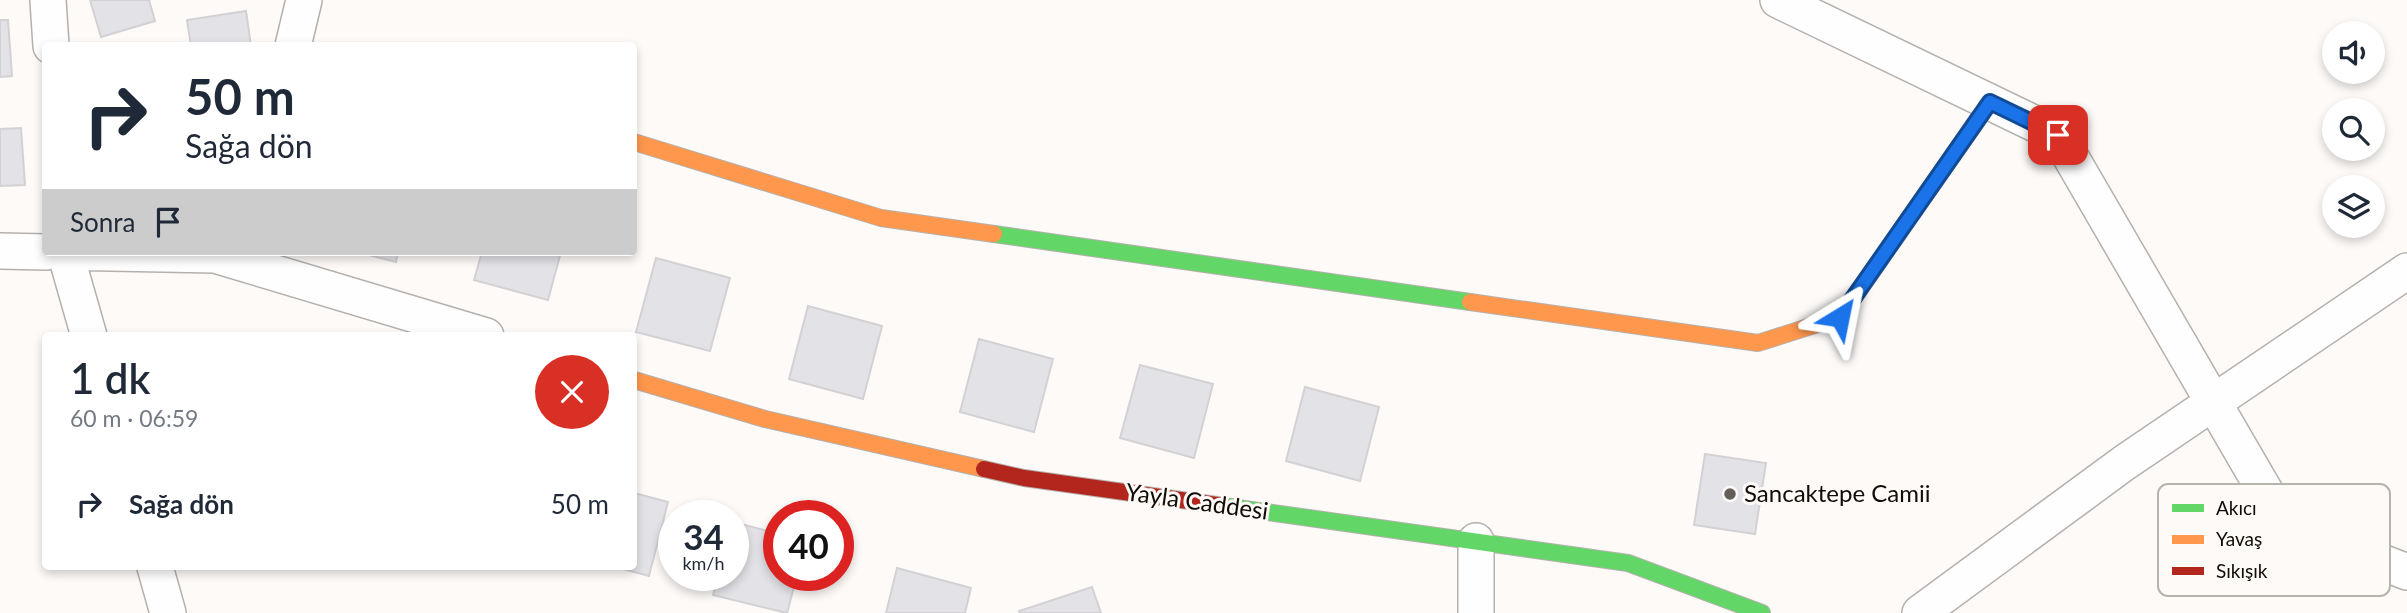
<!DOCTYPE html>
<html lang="tr">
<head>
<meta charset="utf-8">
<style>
  body { margin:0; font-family:Lato,sans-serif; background:#f6f6f7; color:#1f2937; height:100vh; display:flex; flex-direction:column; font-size:26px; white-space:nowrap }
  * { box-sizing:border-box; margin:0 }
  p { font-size:23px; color:#747a83 }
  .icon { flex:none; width:38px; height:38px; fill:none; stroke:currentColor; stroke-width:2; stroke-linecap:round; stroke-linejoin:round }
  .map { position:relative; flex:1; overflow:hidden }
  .panel { position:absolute; left:42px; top:332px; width:595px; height:238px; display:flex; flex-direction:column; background:#fff; border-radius:7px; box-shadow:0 4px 10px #0003 }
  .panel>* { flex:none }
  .top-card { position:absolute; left:42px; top:42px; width:595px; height:214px; border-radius:7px; box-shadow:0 4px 10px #0003; background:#fff; color:#1f2937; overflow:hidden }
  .buttons { position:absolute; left:2322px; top:21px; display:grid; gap:14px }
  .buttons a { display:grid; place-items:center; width:63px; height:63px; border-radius:50%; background:#fff; box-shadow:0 4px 10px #0003; font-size:35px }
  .speed { position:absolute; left:658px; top:500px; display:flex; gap:14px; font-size:35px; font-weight:700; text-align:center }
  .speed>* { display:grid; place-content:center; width:91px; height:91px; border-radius:50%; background:#fff; box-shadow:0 4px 10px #0003; line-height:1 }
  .speed small { font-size:18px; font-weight:400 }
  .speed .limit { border:10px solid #d22; background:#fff; color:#111 }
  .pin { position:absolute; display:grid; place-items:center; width:60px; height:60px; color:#fff; margin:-30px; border-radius:14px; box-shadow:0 4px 10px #0006 }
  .me { position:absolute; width:77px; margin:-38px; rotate:35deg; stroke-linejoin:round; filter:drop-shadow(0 0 5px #0008) }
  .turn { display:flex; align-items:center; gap:24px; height:147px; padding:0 28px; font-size:32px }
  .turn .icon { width:91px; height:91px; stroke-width:2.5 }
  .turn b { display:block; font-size:49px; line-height:60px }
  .then { display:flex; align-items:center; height:66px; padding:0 28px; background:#0003; gap:14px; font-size:26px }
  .round { display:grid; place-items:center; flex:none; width:74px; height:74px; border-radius:37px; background:#f6f6f7 }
  .head { display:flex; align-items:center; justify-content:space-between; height:119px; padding:0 28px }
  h1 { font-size:42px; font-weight:600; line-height:52px }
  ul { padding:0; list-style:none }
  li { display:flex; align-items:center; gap:21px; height:105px; padding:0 28px }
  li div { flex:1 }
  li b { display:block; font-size:26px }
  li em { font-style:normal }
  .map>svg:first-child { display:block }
</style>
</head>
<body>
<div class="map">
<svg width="2407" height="613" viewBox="0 0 2407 613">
  <rect width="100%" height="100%" fill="#fdfaf8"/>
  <path fill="#e3e2e7" stroke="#d3d1d4" stroke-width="2" d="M90 0H149L155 21 101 37Z
    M246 11 251 46H191L187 20Z
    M0 20H8L12 76 0 77Z
    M21 128 25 185 0 186V129Z
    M357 252H398L396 262Z
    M482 252H561L548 300 474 280Z
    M656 258 730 278 710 351 636 332Z
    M808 306 882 326 863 399 789 379Z
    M979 339 1053 359 1034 432 960 412Z
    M1140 365 1213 384 1194 458 1120 438Z
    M1305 387 1379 407 1360 481 1286 461Z
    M1705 454 1766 463 1755 534 1694 525Z
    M634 493 668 502 649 576 616 567H634Z
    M733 522 779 534V576H797L787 613 713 595 718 576H733Z
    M897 568 971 588 965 613H886Z
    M1092 587 1101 613H1020L1019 611Z"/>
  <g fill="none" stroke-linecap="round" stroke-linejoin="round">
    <g stroke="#b5b0ac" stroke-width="38">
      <path id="street" d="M48 0 51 46
        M1778 0 2058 135 2284 524 2407 572
        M293 46 304 0
        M0 251 46 252
        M59 252 215 255 486 336
        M65 252 89 336
        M1476 541V613
        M155 567 168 613
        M1920 613 2124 463 2407 271"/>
    </g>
    <g stroke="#b5b0ac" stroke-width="18">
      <path id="fast" d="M994 234 1470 302
        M1855 296 1990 102
        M1224 506 1628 563 1762 613"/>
    </g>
    <g stroke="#b5b0ac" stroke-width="18">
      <path id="slow" d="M634 142 881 218 994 234
        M1470 302 1758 343 1840 317 1855 296
        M634 380 765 419 984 469"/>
    </g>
    <g stroke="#b5b0ac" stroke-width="18">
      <path id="jam" d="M984 469 1024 478 1224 506"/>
    </g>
    <use href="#street" stroke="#fffefe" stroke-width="35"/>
    <use href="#fast" stroke="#63d668" stroke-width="16"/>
    <use href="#slow" stroke="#ff974d" stroke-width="16"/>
    <use href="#jam" stroke="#b3261e" stroke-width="16"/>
  </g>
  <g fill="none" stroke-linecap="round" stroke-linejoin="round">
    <g stroke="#114b97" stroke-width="18">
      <path id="route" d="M1840 317 1990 102 2058 135"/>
    </g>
    <use href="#route" stroke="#1a73e8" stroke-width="12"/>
  </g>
  <circle fill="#645f5b" stroke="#fefaf7" stroke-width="2.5" cx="1730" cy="494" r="7"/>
  <g text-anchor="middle" stroke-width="6" stroke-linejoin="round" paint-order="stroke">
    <g font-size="24" fill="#120c07" stroke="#fefaf7" text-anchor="start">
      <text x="1744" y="502">Sancaktepe Camii</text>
    </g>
    <g font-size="24" fill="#120c07" stroke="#fefaf7">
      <text transform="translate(1197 502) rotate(8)" y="8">Yayla Caddesi</text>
    </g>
  </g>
  <rect x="2158" y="484" width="232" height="112" rx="10" fill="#fefaf7" stroke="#b7b3af" stroke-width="2"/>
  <rect x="2172" y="504" width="32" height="8" fill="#63d668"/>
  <rect x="2172" y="535" width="32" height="9" fill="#ff974d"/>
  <rect x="2172" y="567" width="32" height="8" fill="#b3261e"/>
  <g font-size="19" fill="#120c07">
    <text x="2216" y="515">Akıcı</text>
    <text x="2216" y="546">Yavaş</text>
    <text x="2216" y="578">Sıkışık</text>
  </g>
</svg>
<div class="buttons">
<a><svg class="icon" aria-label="sound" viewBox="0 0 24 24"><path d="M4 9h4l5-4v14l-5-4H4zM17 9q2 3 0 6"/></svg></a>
<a><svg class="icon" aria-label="search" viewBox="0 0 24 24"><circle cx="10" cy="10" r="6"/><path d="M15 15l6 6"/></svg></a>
<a><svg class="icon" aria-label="layers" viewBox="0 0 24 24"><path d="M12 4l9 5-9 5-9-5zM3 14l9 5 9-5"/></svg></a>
</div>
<div class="speed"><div>34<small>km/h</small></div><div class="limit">40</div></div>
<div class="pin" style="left:2058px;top:135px;background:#d93025"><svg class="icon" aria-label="arrive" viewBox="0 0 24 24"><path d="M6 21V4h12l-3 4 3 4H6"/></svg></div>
<svg class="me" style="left:1840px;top:317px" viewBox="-20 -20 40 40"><path d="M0-17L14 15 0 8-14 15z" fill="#1a73e8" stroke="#fff" stroke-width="4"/></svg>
<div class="top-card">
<div class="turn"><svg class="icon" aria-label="right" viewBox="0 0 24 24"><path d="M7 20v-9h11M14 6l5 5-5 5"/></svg><div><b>50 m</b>Sağa dön</div></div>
<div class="then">Sonra<svg class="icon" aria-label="arrive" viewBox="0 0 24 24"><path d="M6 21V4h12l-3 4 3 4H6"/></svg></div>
</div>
<section class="panel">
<div class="head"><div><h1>1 dk</h1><p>60 m · 06:59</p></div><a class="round" style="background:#d93025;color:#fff"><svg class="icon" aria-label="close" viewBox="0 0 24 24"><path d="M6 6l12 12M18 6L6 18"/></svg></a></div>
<ul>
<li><svg class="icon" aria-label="right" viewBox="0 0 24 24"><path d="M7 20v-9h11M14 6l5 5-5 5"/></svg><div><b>Sağa dön</b></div><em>50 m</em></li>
</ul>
</section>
</div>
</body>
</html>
